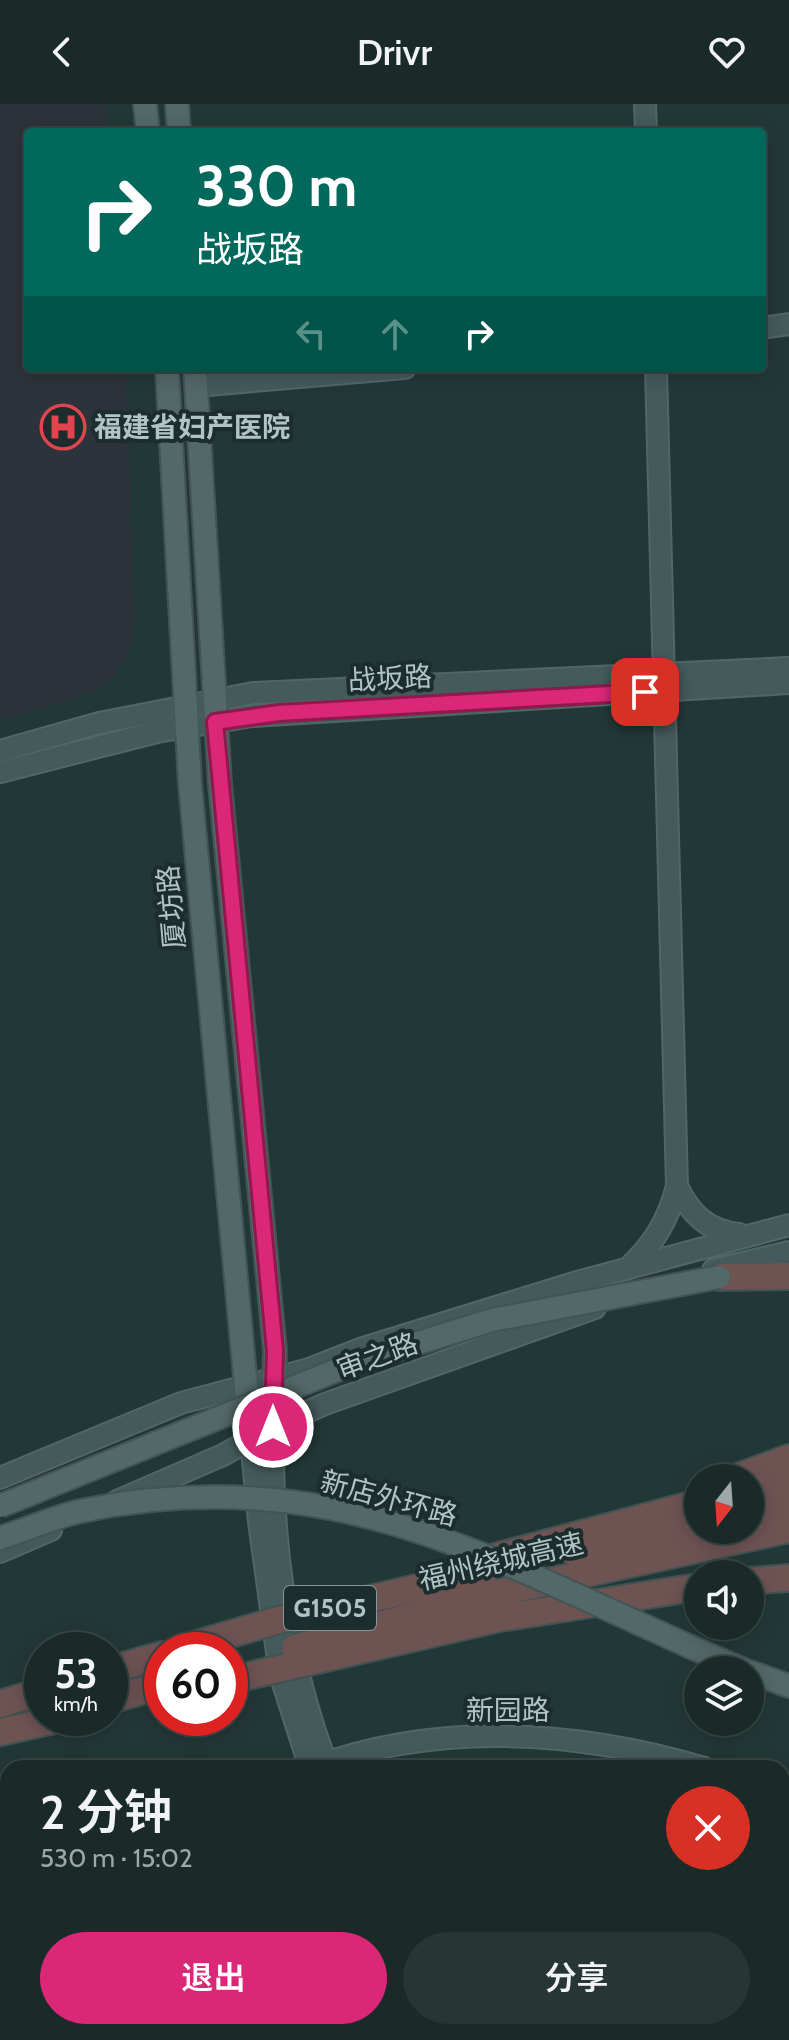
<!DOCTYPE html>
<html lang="zh">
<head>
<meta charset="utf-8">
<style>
  body { margin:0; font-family:Cabin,"Noto Sans SC",sans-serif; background:#273635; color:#f1f3f6; height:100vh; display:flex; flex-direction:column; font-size:30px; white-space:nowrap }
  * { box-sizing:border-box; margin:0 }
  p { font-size:26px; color:#9fa7a8 }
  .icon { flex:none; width:44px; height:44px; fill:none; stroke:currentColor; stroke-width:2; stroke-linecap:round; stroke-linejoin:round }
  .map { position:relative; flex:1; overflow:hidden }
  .details { position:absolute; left:0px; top:1656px; width:790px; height:280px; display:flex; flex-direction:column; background:#1a2a29; border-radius:24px 24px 0 0; box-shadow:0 4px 20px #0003,0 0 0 2px #384646 }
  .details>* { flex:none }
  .banner { position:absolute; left:24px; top:24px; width:742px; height:244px; border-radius:8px; box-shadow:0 4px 20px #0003,0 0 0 2px #384646; background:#00695c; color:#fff; overflow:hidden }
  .needle { width:52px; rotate:197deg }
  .controls { position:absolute; left:684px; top:1360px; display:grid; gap:16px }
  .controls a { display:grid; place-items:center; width:80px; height:80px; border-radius:50%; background:#1a2a29; box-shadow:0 4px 20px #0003,0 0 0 2px #384646; font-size:40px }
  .speed { position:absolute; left:24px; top:1528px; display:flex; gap:16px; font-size:40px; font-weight:700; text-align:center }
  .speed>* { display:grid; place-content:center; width:104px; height:104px; border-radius:50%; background:#1a2a29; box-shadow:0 4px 20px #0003,0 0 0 2px #384646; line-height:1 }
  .speed small { font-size:20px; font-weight:400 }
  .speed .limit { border:12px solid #d22; background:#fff; color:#111 }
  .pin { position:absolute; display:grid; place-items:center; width:68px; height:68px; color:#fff; margin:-34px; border-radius:16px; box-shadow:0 4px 12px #0006 }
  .me { position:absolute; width:88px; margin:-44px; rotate:0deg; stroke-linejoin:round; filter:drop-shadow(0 0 6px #0008) }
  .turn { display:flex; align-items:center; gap:28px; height:168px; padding:0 40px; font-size:36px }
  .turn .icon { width:104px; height:104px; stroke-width:2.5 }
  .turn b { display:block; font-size:56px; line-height:68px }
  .lanes { display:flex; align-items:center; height:76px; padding:0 40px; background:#0003; justify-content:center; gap:40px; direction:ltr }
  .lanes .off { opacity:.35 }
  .round { display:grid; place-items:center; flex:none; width:84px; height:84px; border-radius:42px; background:#273635 }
  .summary { display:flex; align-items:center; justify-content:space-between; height:136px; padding:0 40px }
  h1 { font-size:48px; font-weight:600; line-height:60px }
  .primary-button { display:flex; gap:16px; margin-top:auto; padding:16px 40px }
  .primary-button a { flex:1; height:92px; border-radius:48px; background:#db2777; color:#fff; font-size:32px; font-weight:600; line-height:92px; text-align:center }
  .primary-button a+a { background:#273635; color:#f1f3f6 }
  header { display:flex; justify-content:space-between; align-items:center; height:104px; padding:0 40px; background:#1a2a29; font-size:36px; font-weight:600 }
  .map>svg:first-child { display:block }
</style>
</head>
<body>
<header><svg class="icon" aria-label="back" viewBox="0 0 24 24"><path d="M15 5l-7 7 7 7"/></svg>Drivr<svg class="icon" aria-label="heart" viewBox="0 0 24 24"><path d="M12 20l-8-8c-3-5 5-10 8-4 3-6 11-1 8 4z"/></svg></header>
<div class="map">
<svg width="789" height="1936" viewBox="0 0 789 1936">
  <rect width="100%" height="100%" fill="#223837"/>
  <path fill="#2d333a" d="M0 0H105L108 28H28V264H126L134 520 127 552 115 571 106 580 91 589 0 616Z"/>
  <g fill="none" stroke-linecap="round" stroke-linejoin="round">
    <g stroke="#536666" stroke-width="24">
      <path id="secondary" d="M645 0 646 28
        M762 224 789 220
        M196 282 405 264
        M0 647 99 619 253 589 789 564
        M0 668 157 628 252 612 789 579
        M677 1082C690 1110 708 1127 739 1130
        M627 1165C653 1141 668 1117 677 1082L656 264
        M713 1166 789 1148
        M273 1323C271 1437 287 1557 328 1664
        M251 1336 259 1418 280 1570 310 1664
        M0 1374 181 1299 309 1265 363 1244 577 1178 789 1121
        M117 1397 223 1351 273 1323 325 1300 595 1204
        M0 1448 51 1426
        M311 1664C438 1617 576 1626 705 1664
        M782 1687 789 1689
        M0 1765 8 1762
        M405 1928 408 1936
        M430 1928 433 1936"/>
    </g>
    <g stroke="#425454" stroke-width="26">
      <path id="primary" d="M145 0 148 28
        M177 0 179 28
        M167 264 190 680 251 1336
        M195 264 220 680 275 1247 273 1323
        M691 1543 744 1566
        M750 1568 789 1582"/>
    </g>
    <g stroke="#405353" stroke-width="30">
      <path id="highway" d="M719 1173 789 1172
        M735 1374 789 1354
        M750 1386 789 1375
        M750 1408 789 1400
        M573 1448 698 1419
        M484 1456 698 1399
        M750 1477 789 1474
        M493 1490 789 1425
        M500 1514 698 1483
        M110 1566 162 1551
        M110 1596 162 1581
        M0 1600 42 1587
        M0 1628 63 1614"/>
    </g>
    <use href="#secondary" stroke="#445a5b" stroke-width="20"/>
    <use href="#primary" stroke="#536868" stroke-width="22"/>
    <use href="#highway" stroke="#6e5353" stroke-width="26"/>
    <g stroke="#425454" stroke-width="26" stroke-linecap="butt">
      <path id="primary-bridge" d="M0 1402 357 1258 492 1216 719 1173
        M0 1434C26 1426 54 1413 81 1407 143 1394 211 1390 274 1396 419 1409 560 1485 691 1543"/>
    </g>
    <g stroke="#405353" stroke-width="30" stroke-linecap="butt">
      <path id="highway-bridge" d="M295 1544 493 1490
        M177 1546 275 1517 485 1468
        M230 1576 500 1514"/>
    </g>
    <use href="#primary-bridge" stroke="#536868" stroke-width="22"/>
    <use href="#highway-bridge" stroke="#6e5353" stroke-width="26"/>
  </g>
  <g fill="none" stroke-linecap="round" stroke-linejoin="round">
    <g stroke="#8e194d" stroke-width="20">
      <path id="route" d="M273 1323 275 1247 215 618 279 609 645 588"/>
    </g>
    <use href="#route" stroke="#db2777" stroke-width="14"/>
  </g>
  <defs>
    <g id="hospital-ring" transform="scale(2.3)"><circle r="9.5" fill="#1b2d2d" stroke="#e0444e" stroke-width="1.5"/><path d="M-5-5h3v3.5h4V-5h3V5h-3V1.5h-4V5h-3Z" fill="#e0444e"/></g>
  </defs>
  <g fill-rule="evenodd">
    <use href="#hospital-ring" x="63" y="323"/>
  </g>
  <g text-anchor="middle" stroke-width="8" stroke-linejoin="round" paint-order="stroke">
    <rect fill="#1b2d2d" stroke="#839797" stroke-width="2" x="284" y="1482" width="92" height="44" rx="6"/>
    <g font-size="26" font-weight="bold" fill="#b0c4c4">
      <text x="330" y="1513">G1505</text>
    </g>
    <g font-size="28" font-weight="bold" fill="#b0c4c4" stroke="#1b2d2d" text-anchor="start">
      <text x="94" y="333">福建省妇产医院</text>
    </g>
    <g font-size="28" fill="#b0c4c4" stroke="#1b2d2d">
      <text transform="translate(390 574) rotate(-3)" y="10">战坂路</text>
      <text transform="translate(171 803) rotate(-95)" y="10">厦坊路</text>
      <text transform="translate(377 1252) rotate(-20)" y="10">审之路</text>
      <text transform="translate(389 1394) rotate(15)" y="10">新店外环路</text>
      <text transform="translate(501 1457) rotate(-13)" y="10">福州绕城高速</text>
      <text x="508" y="1616">新园路</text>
    </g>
  </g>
</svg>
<div class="controls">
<a><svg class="needle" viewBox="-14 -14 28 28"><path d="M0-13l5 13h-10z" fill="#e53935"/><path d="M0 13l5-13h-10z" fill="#9fa7a8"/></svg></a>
<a><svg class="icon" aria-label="sound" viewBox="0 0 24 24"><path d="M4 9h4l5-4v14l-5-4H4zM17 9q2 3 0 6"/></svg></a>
<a><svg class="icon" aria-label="layers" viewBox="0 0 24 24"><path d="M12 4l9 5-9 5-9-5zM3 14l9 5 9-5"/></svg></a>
</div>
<div class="speed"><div>53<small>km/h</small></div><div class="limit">60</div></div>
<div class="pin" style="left:645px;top:588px;background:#d93025"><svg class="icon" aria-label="arrive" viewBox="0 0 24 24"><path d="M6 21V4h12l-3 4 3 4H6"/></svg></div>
<svg class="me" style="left:273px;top:1323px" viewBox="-20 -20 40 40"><circle r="17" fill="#db2777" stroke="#fff" stroke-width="3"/><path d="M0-11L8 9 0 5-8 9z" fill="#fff"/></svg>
<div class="banner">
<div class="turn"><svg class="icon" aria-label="right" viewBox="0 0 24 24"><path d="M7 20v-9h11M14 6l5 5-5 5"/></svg><div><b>330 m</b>战坂路</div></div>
<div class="lanes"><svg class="icon off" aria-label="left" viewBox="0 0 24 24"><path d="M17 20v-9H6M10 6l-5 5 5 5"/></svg><svg class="icon off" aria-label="ahead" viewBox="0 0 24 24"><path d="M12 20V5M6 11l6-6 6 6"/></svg><svg class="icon" aria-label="right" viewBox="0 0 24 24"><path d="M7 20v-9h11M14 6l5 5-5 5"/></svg></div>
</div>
<section class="details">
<div class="summary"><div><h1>2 分钟</h1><p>530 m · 15:02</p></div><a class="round" style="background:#d93025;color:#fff"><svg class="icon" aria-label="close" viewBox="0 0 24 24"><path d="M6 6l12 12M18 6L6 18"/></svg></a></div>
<div class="primary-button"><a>退出</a><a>分享</a></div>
</section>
</div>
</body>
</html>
